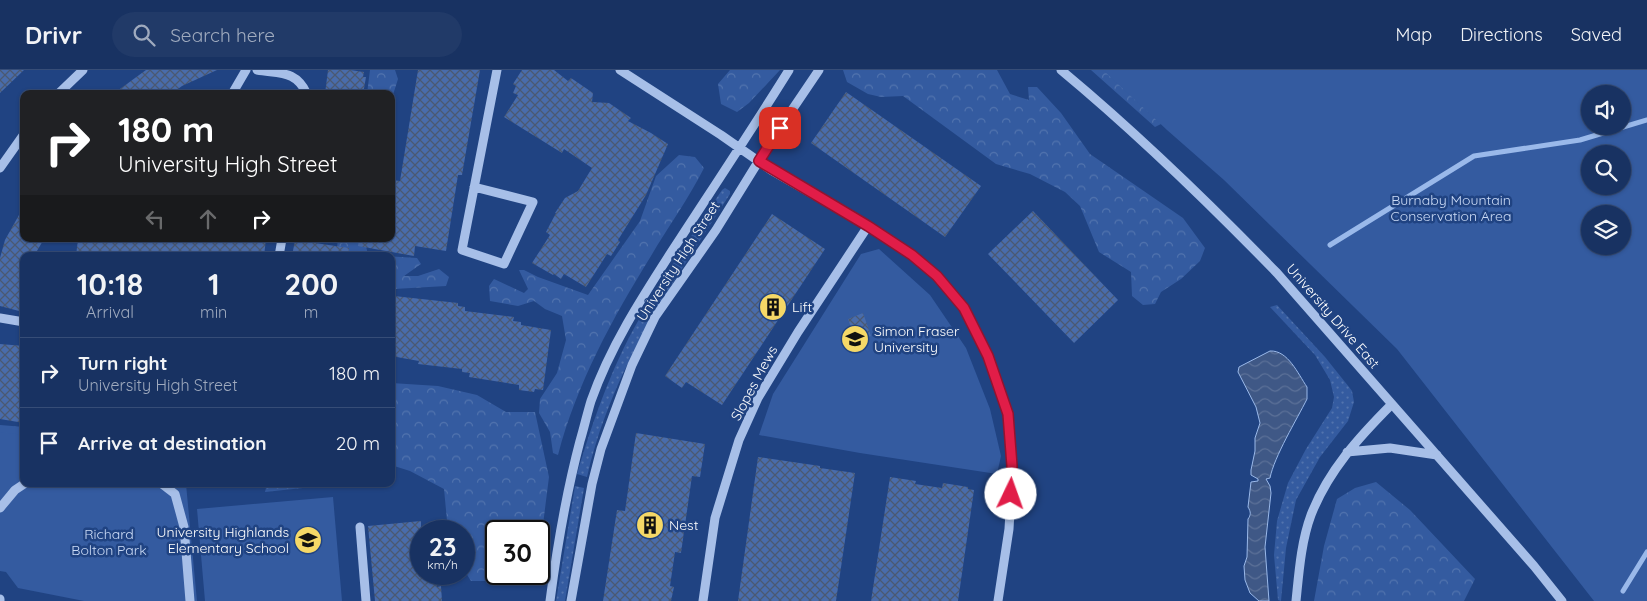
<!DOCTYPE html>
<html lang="en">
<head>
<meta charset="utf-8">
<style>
  body { margin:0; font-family:Quicksand,sans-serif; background:#213a68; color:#f1f3f6; height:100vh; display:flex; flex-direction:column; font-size:19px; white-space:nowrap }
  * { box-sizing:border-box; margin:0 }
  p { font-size:16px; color:#9faabe }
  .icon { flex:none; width:28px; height:28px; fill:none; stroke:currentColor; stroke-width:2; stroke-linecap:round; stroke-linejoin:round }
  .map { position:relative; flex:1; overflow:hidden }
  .panel { position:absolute; left:20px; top:182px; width:375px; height:235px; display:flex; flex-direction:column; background:#183262; border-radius:10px; box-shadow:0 1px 4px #0004,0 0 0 1px #364d77 }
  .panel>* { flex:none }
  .top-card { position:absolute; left:20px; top:20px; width:375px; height:152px; border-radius:10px; box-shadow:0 1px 4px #0004,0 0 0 1px #364d77; background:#202124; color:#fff; overflow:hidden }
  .controls { position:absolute; left:1581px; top:15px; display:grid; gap:10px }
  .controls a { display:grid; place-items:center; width:50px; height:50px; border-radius:50%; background:#183262; box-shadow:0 1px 4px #0004,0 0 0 1px #364d77; font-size:25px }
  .speed { position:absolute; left:410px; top:450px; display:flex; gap:10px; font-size:25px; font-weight:700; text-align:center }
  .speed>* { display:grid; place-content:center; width:65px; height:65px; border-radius:50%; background:#183262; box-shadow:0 1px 4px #0004,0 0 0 1px #364d77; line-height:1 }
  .speed small { font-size:12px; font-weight:400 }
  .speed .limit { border:2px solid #111; border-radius:8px; background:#fff; color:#111 }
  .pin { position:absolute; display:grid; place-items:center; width:42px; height:42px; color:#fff; margin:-21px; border-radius:10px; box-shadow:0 2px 8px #0006 }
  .me { position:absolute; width:55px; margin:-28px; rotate:3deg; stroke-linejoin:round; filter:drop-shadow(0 0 4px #0008) }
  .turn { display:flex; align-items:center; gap:18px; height:105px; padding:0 15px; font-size:22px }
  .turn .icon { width:65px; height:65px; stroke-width:2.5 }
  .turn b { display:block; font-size:35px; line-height:42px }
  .lanes { display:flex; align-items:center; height:48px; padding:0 15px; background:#0003; justify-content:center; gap:25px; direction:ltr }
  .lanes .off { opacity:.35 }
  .eta { display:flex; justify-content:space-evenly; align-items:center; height:85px; text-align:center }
  .eta b { font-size:30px; font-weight:700; line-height:35px }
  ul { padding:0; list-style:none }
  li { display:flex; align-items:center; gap:15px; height:70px; padding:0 15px; border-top:1px solid #364d77 }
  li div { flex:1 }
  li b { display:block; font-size:19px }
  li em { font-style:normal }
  header { display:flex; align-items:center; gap:30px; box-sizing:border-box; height:70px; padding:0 25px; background:#183262; border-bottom:1px solid #364d77 }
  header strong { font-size:24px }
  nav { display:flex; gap:28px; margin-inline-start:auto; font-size:18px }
  .search { width:350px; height:45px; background:#213a68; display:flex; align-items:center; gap:12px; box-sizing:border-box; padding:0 18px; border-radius:28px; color:#9faabe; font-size:19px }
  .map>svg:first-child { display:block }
</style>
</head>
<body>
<header>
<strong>Drivr</strong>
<div class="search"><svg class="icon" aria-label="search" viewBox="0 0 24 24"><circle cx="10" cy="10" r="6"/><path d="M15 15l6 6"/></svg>Search here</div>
<nav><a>Map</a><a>Directions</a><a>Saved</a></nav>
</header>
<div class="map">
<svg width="1647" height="531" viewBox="0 0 1647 531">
  <defs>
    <pattern id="grass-dots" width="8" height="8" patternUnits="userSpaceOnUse" patternTransform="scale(1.25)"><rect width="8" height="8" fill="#345ba0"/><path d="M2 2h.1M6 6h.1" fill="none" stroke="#5274ae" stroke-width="1.8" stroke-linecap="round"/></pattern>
    <pattern id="forest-crowns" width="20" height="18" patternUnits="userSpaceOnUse" patternTransform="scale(1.25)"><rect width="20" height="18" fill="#345ba0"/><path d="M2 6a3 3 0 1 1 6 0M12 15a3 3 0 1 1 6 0" fill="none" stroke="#5274ae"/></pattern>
    <pattern id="water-waves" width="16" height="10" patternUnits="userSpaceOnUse" patternTransform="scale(1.25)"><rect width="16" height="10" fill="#3f5886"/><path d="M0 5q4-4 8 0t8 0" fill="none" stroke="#5c7198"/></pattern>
    <pattern id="building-cross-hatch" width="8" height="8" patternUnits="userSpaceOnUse" patternTransform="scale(1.25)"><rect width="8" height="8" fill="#496cab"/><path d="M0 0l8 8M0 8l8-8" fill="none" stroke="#4b5972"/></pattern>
  </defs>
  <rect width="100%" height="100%" fill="#204382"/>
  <path fill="url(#grass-dots)" d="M725 118 730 121V124C671 216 612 298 587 407L577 404C594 347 614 290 645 239 669 198 696 159 722 120Z
    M1277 235 1325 287 1349 317 1352 321 1354 332 1348 351 1320 387 1296 430 1286 478 1281 531 1278 530 1274 485 1277 451 1288 413 1306 379 1332 338 1334 327 1330 310 1315 285 1270 237Z
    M267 414H331V415L265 422Z
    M575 416 584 418 565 531H556Z"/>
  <path fill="url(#forest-crowns)" d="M370 0H395L398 9 391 31V24H367Z
    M730 0H780L749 33 737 42 721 34 718 14Z
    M843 0H997L1010 24 1029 30 1028 17H1037L1061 43 1090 84 1183 148 1205 178 1200 191 1181 209 1161 222 1155 234 1143 235 1132 226 1131 202 1099 182 1080 136 1065 122 1030 104 996 94 903 26 881 27 868 24 847 12Z
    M1091 0H1171L1167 51 1155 57Z
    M679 85 695 87 704 98C689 128 668 157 651 186 612 249 577 313 558 385L553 383 550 362 539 343 540 329 557 303 566 270 562 246 545 239 534 231 518 236 490 231 489 216 494 209 524 223 528 219 519 200H524L538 207 588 225 640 151 656 106Z
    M338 169H368L366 176 368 185 417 188 421 194 404 206H418L439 199 449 207 446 216 394 219 391 220V186H336Z
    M391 313 438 316 477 325 506 342H535L549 407 539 486V461H496V504H523L513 511H471L464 500V461H448L444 419 410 401 391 395Z
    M0 355 24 357V396L0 428Z
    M1376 412 1410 440 1475 509 1464 531H1314L1324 476 1337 429 1355 418Z"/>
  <path fill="#345ba0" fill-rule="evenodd" d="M1103 0H1647V531H1594L1397 279 1224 110 1167 60ZM1590 24H1622V56H1590ZM1590 84H1622V116H1590ZM1590 144H1622V176H1590Z
    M879 179 930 225 966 278 990 339 1001 386 997 404 860 383 759 365 773 324 861 184Z
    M0 362 24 365V414H186L197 531H84L18 518 6 502 0 501Z
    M333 427 342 531H205L197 439Z"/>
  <path fill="url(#water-waves)" stroke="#9ab9ea" d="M1270 281C1288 280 1298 304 1307 317V329C1297 349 1274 387 1270 408L1266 409 1270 416 1271 423 1265 477 1269 531H1259L1250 523 1245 510 1244 496 1247 487 1248 449C1251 445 1251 442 1248 437L1251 412 1258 411V409L1251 405V400L1255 381V368L1260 353 1256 337 1238 302 1239 297Z"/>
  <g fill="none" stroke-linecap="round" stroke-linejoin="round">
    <path stroke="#9ab9ea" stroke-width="5" d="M1330 175 1474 86 1580 70 1647 50
      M1623 521 1647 482"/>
  </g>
  <path fill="url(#building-cross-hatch)" d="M0 0H24L0 23Z
    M146 0H217L182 16 171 24H113Z
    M328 0H350L364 2 363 7H366L363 24H325Z
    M418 0H480L462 105H458L446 181 415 176 414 186 358 176 359 169H391V117L392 110 400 111Z
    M522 0H554L568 11 571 8 593 23 592 32 609 33 631 48 628 51 651 63 668 74 646 125 618 170 620 172 611 186 607 184 586 217 564 204 561 209 554 204 553 205 532 193 550 165 546 162 556 143H555L565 128 578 121 592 98 564 79 562 83 504 47 518 25 513 23 516 16 513 14Z
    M846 22 981 116 945 167 811 73Z
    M24 136V169H44L34 186H24V225L19 241 0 236V188L5 170Z
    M1033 141 1118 230 1074 273 988 184Z
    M772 144 825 179 722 335 686 312 682 318 665 306Z
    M78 169H266L264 186H76Z
    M295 170 349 178V186H292Z
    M394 226 458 233V236L465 237V241L514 247 513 251 521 252V255L551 260 543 320 535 319 534 322 519 320V315L469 307 470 303 462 302V299L418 294 419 291 391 286V244Z
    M863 243 871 266 856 271 848 249Z
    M0 274 24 276V353L0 349Z
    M636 363 705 374 700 407 692 406 681 483 675 482 670 516 674 517 671 531H603L617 440 625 441Z
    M758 387 820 396V398L855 403 836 531H738Z
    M890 407 916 411 915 414 942 418 943 413 968 417V419L974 420 958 531H871Z
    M421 451V504H436L437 517 441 516 442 531H375L368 456Z"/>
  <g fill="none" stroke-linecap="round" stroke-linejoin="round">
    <path stroke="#a7bfe8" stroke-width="9" d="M257 0C280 4 296 0 307 24
      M620 0 721 65 771 100 868 156 912 185 937 206 964 238 988 286 1008 344 1012 396V407L1009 459 998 531
      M1061 0C1137 63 1208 132 1277 203L1534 496 1562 531
      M58 24 83 0
      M232 24 246 0
      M0 98 24 64
      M474 117 533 132 504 194 462 180 497 0
      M279 186 282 169
      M0 248 24 252
      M1347 382 1390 378 1437 385
      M162 414 175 424 184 457 190 531
      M0 438 15 420 24 414
      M360 457 366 531
      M0 529V531
      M550 531C557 477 566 424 580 371 584 358 587 344 591 331 610 277 641 229 672 181 711 121 751 61 789 0
      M571 531 592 414 601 379 632 295 655 247 716 160 771 71 819 0
      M703 531 715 448 739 370 758 328 798 262 868 156
      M1296 531C1299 502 1301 472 1311 445 1328 401 1359 367 1392 334"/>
  </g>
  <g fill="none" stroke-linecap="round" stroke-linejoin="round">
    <g stroke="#92132f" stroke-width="12">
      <path id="route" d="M780 58 759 91 868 156 912 185 937 206 964 238 988 286 1008 344 1012 396 1011 424"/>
    </g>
    <use href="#route" stroke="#e11d48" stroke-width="9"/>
  </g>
  <defs>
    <g id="building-disc" transform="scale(1.4375)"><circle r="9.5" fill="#f5d867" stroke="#204382"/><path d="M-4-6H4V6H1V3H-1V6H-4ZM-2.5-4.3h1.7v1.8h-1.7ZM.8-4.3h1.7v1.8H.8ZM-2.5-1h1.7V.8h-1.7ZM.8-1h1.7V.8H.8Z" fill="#111"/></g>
    <g id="university-disc" transform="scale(1.4375)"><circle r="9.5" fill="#f5d867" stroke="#204382"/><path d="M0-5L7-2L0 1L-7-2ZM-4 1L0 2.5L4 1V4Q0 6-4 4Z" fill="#111"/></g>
    <g id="school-disc" transform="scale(1.4375)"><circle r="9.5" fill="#f5d867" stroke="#204382"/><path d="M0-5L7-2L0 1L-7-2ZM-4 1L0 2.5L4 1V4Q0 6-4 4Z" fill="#111"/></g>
  </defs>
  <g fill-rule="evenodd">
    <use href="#building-disc" x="773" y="237"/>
    <use href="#university-disc" x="855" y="269"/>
    <use href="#building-disc" x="650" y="455"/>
    <use href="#school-disc" x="308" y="470"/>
  </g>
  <g text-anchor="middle" stroke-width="5" stroke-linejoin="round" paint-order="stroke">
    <g font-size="14" fill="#cbdbf6" stroke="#204382">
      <text x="1451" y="135">Burnaby Mountain<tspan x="1451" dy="16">Conservation Area</tspan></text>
      <text x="109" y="469">Richard<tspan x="109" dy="16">Bolton Park</tspan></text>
    </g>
    <g font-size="14" fill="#fff" stroke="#204382">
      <text transform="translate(678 191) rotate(-57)" y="5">University High Street</text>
      <text transform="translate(1333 246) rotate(49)" y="5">University Drive East</text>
      <text transform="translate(754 313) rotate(-62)" y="5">Slopes Mews</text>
    </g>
    <g font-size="14" fill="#fff" stroke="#204382" text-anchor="start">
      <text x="792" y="242">Lift</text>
      <text x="874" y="266">Simon Fraser<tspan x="874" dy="16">University</tspan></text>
      <text x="669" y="460">Nest</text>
      <text x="289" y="467" text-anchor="end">University Highlands<tspan x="289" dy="16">Elementary School</tspan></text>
    </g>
  </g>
</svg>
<div class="controls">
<a><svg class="icon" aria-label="sound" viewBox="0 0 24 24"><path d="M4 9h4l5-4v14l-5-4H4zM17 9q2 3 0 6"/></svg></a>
<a><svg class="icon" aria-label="search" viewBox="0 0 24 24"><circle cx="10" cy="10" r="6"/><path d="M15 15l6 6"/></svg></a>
<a><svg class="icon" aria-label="layers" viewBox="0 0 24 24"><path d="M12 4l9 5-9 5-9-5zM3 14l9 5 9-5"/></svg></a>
</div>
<div class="speed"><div>23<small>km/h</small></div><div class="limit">30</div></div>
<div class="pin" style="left:780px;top:58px;background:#d93025"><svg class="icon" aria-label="arrive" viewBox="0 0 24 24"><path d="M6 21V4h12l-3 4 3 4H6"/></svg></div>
<svg class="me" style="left:1011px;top:424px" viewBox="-20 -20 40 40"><circle r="19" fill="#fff"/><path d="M0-13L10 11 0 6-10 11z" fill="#e11d48"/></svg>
<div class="top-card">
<div class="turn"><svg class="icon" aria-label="right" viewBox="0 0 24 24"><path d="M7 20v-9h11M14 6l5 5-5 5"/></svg><div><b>180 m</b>University High Street</div></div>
<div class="lanes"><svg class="icon off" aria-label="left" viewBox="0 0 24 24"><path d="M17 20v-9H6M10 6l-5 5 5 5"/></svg><svg class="icon off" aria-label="ahead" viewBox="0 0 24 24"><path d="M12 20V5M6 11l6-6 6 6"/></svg><svg class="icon" aria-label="right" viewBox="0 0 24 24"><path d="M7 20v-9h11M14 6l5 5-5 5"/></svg></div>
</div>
<section class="panel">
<div class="eta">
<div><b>10:18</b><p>Arrival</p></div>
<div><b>1</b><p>min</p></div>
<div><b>200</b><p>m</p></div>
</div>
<ul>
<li><svg class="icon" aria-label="right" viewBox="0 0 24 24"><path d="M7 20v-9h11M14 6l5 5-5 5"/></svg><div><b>Turn right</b><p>University High Street</p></div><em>180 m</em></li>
<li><svg class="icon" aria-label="arrive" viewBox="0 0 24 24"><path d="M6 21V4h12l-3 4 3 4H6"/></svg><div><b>Arrive at destination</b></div><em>20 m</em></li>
</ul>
</section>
</div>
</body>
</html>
